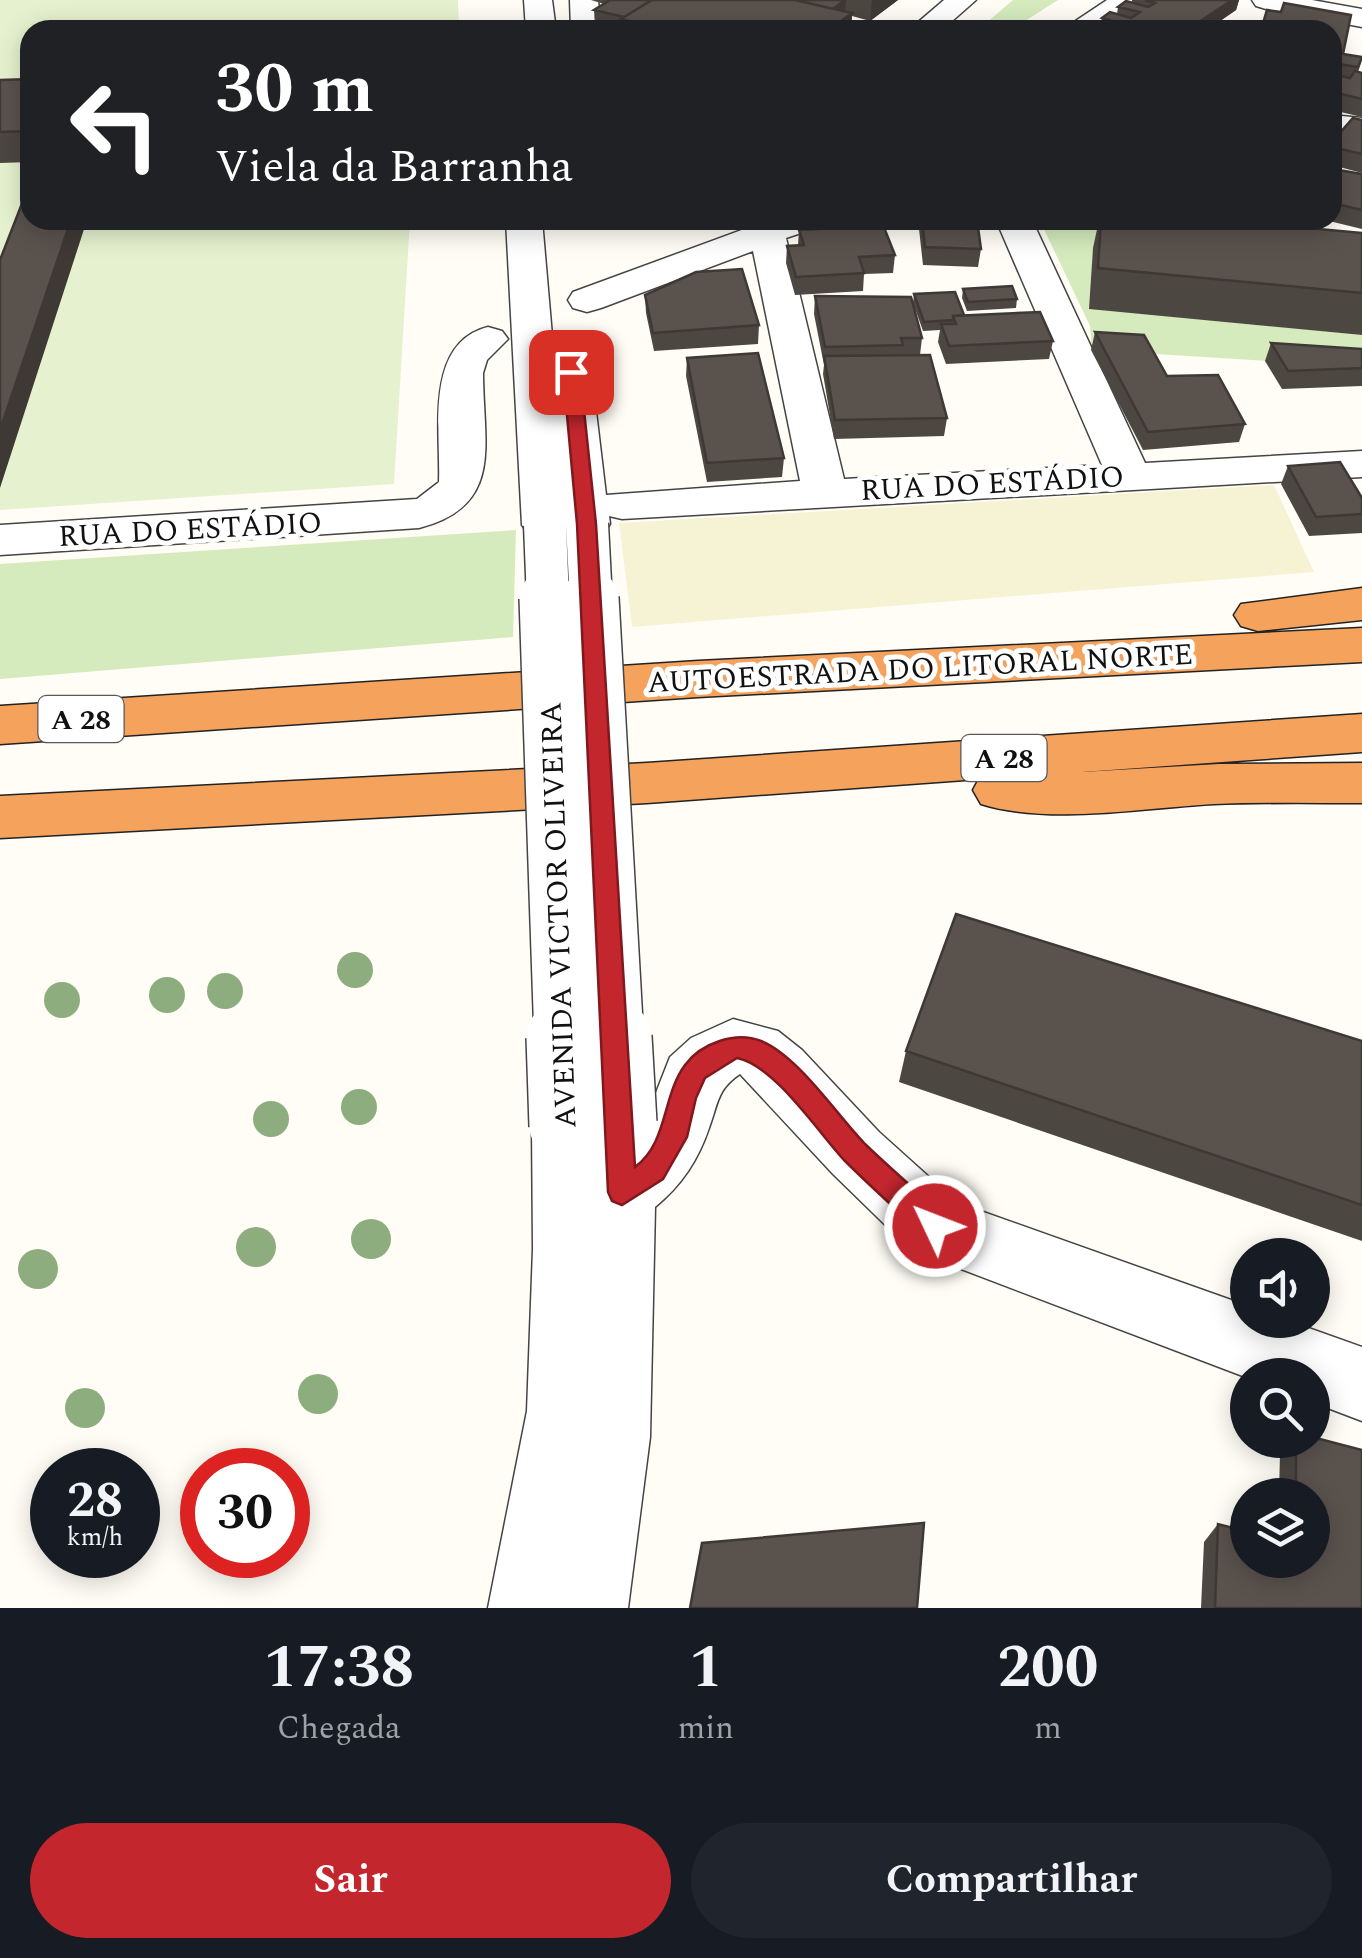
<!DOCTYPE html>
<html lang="pt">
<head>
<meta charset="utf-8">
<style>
  body { margin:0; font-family:Spectral,serif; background:#20242c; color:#f1f3f6; height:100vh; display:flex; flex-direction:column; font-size:38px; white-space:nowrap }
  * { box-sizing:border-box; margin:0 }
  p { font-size:32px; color:#9ea1a6 }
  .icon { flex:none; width:55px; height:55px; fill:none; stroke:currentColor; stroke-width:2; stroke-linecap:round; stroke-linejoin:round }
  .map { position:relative; height:1608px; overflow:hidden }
  .details { display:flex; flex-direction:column; background:#171b24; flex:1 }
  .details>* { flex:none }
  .hud { position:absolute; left:20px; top:20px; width:1322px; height:210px; border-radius:30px; box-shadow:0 5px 25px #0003; background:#202124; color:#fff; overflow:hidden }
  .controls { position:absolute; left:1230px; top:1238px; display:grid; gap:20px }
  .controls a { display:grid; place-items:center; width:100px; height:100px; border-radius:50%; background:#171b24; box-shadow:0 5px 25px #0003; font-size:50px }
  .speed { position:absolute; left:30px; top:1448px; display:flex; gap:20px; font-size:50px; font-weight:700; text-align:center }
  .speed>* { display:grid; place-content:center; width:130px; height:130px; border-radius:50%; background:#171b24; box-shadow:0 5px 25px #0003; line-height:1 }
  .speed small { font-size:25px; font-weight:400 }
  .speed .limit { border:15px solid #d22; background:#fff; color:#111 }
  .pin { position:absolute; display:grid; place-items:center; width:85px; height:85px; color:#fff; margin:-42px; border-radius:20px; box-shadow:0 5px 15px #0006 }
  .me { position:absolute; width:110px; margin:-55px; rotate:313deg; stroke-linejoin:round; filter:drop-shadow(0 0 8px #0008) }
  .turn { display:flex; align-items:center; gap:35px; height:210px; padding:0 30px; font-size:45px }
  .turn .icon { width:130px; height:130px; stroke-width:2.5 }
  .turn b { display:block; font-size:70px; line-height:85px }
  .eta { display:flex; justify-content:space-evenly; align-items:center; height:170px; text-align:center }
  .eta b { font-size:60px; font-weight:700; line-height:70px }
  .button { display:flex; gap:20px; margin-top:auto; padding:20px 30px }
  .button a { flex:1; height:115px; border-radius:60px; background:#c4262e; color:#fff; font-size:40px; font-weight:700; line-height:115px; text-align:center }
  .button a+a { background:#20242c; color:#f1f3f6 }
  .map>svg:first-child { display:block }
</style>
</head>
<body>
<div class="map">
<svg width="1362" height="1608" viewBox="0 0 1362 1608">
  <rect width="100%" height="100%" fill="#fffdf5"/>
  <path fill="#f6f3d4" d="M1274 485 1314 572 632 627 619 523Z"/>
  <path fill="#d5ebbd" d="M1013 0H1058L1011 30H978Z
    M1042 225 1362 254 1093 249 1090 308 1362 335V367L1092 350 1090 326Z
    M516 530 513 637 0 679V564Z"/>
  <path fill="#e6f2cf" d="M0 0H458L459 30H30V220H410L394 484 0 510Z"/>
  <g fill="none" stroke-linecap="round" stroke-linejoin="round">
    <g stroke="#444" stroke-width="3">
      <path id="minor" d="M524 0H552L556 30H526Z
        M570 0H598L601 30H571Z
        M944 0H976L942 30H909Z
        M1107 0H1141L1098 30H1062Z
        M1252 0H1312L1362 9V27L1266 9 1256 6Z
        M1332 115 1362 118V138L1332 135Z
        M506 220H542L553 347 569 341 583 344 589 353 606 495 800 481 753 251 601 308 587 312 573 308 568 300 573 292 769 220 818 221 813 229 786 238 844 479 1102 465 996 220H1032L1145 463 1362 451V477L622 519 609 516 610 524 603 534 587 538 571 534 566 527 561 535 545 539 529 535 522 525Z
        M488 327 502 331 508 339 487 360 483 373C483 444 505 506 419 528L0 555V525L417 499 439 482C441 431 424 343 488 327Z
        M733 1019 778 1031 802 1050 879 1132 958 1203 1248 1306V1320H1286L1362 1347V1421L1312 1402V1375L1248 1378 911 1250 833 1174 740 1074C717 1089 718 1104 709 1128 698 1160 682 1185 655 1207L650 1437 628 1608H488L527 1411 533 1249 532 1126 542 1105 565 1097 588 1105 598 1133 621 1124 641 1131 670 1057 691 1038Z"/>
    </g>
    <g stroke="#222" stroke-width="3">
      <path id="highway" d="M1362 588V620L1258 631 1241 626 1234 615 1241 604Z
        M1362 628V662L698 697 0 744V706L698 661Z
        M1362 714V752L1082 772 1219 764 1362 763V803C1313 803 1263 802 1214 804 1143 808 1048 825 981 804L973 790 979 779 647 803 0 838V796L647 763Z"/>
    </g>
    <use href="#minor" fill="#fff" fill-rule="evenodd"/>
    <use href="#highway" fill="#f5a25d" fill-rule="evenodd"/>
    <g stroke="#444" stroke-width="45" stroke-linecap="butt">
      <path id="minor-bridge-far2" d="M587 524 591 601
        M545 525 548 601"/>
    </g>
    <g stroke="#444" stroke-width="58" stroke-linecap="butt">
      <path id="minor-bridge-far1" d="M547 598 562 1040
        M591 598 616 1040"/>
    </g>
    <g stroke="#444" stroke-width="74" stroke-linecap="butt">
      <path id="minor-bridge" d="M562 1037 565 1126
        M616 1037 621 1123"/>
    </g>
    <use href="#minor-bridge-far2" stroke="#fff" stroke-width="42"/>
    <use href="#minor-bridge-far1" stroke="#fff" stroke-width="55"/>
    <use href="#minor-bridge" stroke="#fff" stroke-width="71"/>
  </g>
  <g fill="#8dad7f">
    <circle cx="355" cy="970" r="18"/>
    <circle cx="225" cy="991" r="18"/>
    <circle cx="167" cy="995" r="18"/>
    <circle cx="62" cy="1000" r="18"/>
    <circle cx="359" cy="1107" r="18"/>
    <circle cx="271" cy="1119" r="18"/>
    <circle cx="371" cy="1239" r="20"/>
    <circle cx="256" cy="1247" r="20"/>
    <circle cx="38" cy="1269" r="20"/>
    <circle cx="318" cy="1394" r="20"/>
    <circle cx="85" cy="1408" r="20"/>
  </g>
  <path fill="#4d4742" d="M898 0 870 21 852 16 851 30H613L595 26 594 10 604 4 591 0Z
    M1132 0H1239L1236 10 1207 30H1099L1102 18 1117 14 1118 7 1132 3Z
    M1332 30 1343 54 1362 60 1358 72 1362 73V117L1332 110Z
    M30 79V162L0 163V80Z
    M1362 120V173L1332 165V142Z
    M1332 170 1362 174V229L1325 220H1332Z
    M832 220 895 255 893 273 864 274 863 291 795 295 786 263 787 246 798 245 799 230 832 228Z
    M918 220H977L981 249 978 267 923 265Z
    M1099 220H1220L1362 233V335L1089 309 1093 248Z
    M963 289 1017 299 1016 308 967 311 962 298Z
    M914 294 964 315 1053 341 1049 359 946 364 938 342 940 330 923 331 913 303Z
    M645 295 759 325 758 344 654 351 646 313Z
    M815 296 922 338 920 355 947 418 944 436 834 439 823 374 824 365 814 314Z
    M1095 332 1245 424 1239 442 1143 450 1091 350Z
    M1271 343 1362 349V386L1282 389 1265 361Z
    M687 358 784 458 782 477 707 482 686 376Z
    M1288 466 1362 498V533L1309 536 1281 484Z
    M1362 1041V1241L899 1082 906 1051Z
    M1291 1440H1312L1362 1608H1201L1204 1542 1218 1524 1312 1560V1495H1279L1280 1453Z"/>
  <path fill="#3f3936" d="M846 0 845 15 825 14Z
    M872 0H898L870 21Z
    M1232 0H1239L1236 10 1207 30H1187Z
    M852 13 851 30H829Z
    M71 220H87L0 488V430Z"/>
  <path fill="#5a524d" stroke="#3f3936" stroke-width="2.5" d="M610 0H652L624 17 594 10Z
    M652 0H795L852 13 829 30H665L621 19Z
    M795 0H845L833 9Z
    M1145 0H1232L1187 30H1099L1101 22 1126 28 1124 24 1102 18 1110 12 1131 18 1140 12 1118 7 1126 1 1148 7 1155 3Z
    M1284 3 1351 15 1343 54 1362 57 1358 67 1332 63V30H1261L1267 10 1281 12Z
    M1355 71 1362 73V99L1337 93 1332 98V74L1350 78Z
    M30 79V131L0 132V80Z
    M1353 118 1362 120V154L1332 147V142Z
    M1333 169 1362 174V210L1332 203Z
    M30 183V220H71L0 430V260Z
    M833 220H881L895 255 859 257 864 273 796 277 787 246 804 245 799 230 835 228Z
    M922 220H977L981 249 925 247Z
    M1101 220H1220L1362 233V293L1098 268Z
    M742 269 759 325 653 333 645 295 696 272Z
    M1012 286 1017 299 968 302 963 289Z
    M955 292 964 315 953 316V320L924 322 914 294Z
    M815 296 911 297 922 338H901L903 345 825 347Z
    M1040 312 1053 341 949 346 941 324H956L953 316Z
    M1095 332 1144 335 1167 376 1218 375 1245 424 1148 432Z
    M1271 343 1362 349V368L1288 371Z
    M758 353 784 458 707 463 687 358Z
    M930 355 947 418 835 420 824 356Z
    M1340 462 1362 498V514L1316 517 1288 466Z
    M956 914 1362 1041V1205L906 1051Z
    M1312 1437 1362 1450V1608H1215L1218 1524 1248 1532V1560H1312V1495H1296V1440H1312Z
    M924 1523 917 1608H690L702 1543Z"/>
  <path fill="#c4262e" stroke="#7f191e" stroke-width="2.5" d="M571 367 580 372 596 524 635 1167C668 1143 662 1096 685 1065 701 1043 736 1031 761 1041 798 1056 837 1115 865 1144 891 1169 919 1193 945 1217L949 1226 945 1236 935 1240 925 1236C898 1211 870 1186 844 1160 818 1132 774 1065 737 1058L705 1078 696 1098 687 1137 663 1179 622 1205 612 1201 608 1192 577 524 563 372Z"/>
  <g text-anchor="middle" stroke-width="10" stroke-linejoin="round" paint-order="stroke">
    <g fill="#fff" stroke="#585858" stroke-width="2.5">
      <rect x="38.5" y="696" width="85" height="46" rx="8"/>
      <rect x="961.5" y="735" width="85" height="46" rx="8"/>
    </g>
    <g font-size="28" font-weight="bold" fill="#111">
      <text x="81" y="729">A 28</text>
      <text x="1004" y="768">A 28</text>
    </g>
    <g font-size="30" fill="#111" stroke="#fff">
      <text transform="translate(992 483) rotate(-3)" y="10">RUA DO ESTÁDIO</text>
      <text transform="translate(190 529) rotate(-3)" y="10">RUA DO ESTÁDIO</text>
      <text transform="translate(920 668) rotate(-3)" y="10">AUTOESTRADA DO LITORAL NORTE</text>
      <text transform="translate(558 915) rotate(-92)" y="10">AVENIDA VICTOR OLIVEIRA</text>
    </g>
  </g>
</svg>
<div class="controls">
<a><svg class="icon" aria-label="sound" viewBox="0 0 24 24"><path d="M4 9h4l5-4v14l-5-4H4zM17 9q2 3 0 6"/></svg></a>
<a><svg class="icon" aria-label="search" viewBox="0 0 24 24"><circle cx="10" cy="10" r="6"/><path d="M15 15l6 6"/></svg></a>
<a><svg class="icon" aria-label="layers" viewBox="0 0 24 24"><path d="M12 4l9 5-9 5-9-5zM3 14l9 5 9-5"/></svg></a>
</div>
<div class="speed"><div>28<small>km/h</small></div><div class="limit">30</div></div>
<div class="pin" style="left:571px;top:372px;background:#d93025"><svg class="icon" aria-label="arrive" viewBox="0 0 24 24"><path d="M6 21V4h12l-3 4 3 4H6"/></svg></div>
<svg class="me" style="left:935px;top:1226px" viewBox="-20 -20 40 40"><circle r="17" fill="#c4262e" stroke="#fff" stroke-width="3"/><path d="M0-11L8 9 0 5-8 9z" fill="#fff"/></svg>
<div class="hud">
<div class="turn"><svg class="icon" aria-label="left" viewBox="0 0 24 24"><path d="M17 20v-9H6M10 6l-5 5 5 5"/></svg><div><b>30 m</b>Viela da Barranha</div></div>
</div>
</div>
<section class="details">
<div class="eta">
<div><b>17:38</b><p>Chegada</p></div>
<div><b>1</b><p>min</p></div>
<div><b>200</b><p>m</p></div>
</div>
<div class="button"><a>Sair</a><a>Compartilhar</a></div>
</section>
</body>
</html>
